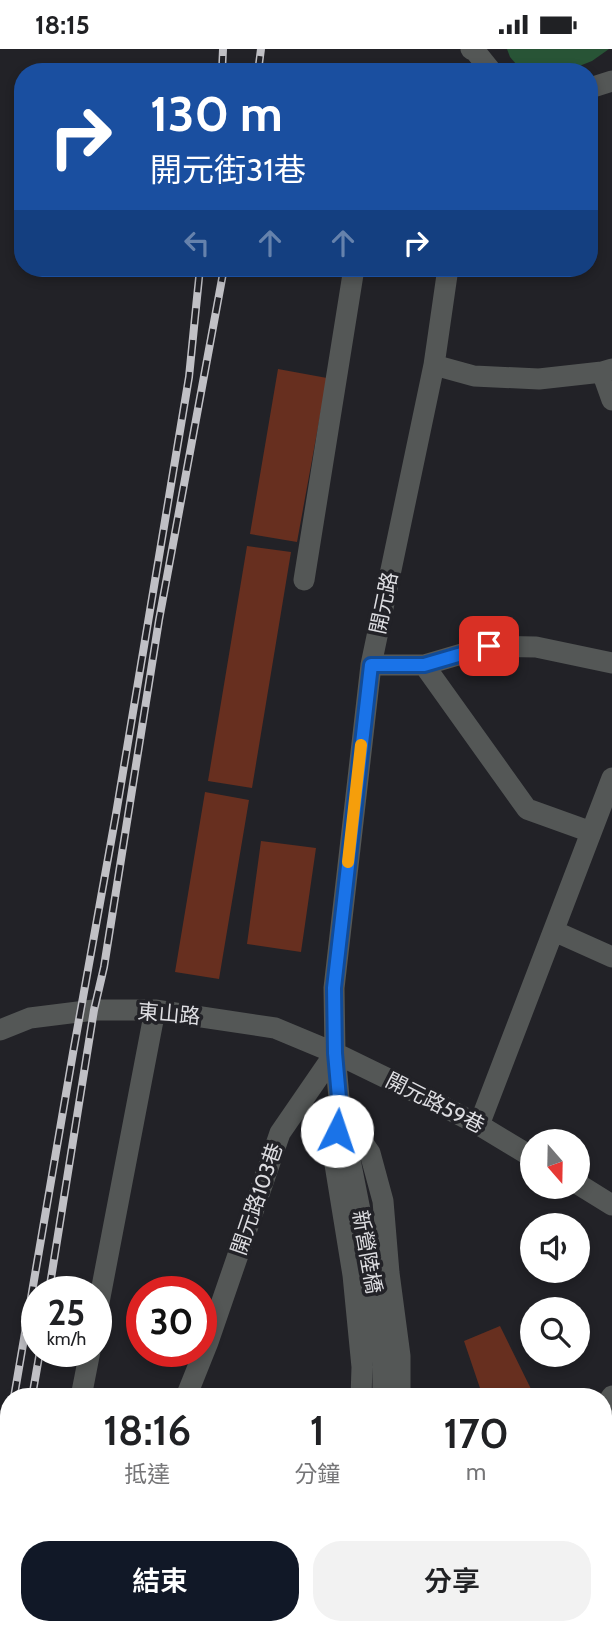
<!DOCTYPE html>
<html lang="zh-TW">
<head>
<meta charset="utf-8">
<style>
  body { margin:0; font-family:Cabin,"Noto Sans TC",sans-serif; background:#f2f2f2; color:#202124; height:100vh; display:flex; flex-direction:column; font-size:26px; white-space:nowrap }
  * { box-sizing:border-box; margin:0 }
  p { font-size:23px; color:#757577 }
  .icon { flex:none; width:38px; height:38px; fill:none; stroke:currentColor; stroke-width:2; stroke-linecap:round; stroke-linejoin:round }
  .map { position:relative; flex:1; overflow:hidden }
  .drawer { position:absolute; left:0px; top:1339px; width:612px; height:247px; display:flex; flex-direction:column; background:#fff; border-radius:28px 28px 0 0; box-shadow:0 4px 10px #0003 }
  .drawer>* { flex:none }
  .hud { position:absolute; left:14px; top:14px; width:584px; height:214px; border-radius:28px; box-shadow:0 4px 10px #0003; background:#1a4fa0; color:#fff; overflow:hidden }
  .needle { width:46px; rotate:160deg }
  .controls { position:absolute; left:520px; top:1080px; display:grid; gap:14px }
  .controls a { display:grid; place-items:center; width:70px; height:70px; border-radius:50%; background:#fff; box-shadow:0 4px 10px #0003; font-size:35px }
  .speed { position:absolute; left:21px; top:1227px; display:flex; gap:14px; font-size:35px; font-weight:700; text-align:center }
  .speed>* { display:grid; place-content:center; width:91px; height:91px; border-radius:50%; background:#fff; box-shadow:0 4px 10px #0003; line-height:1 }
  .speed small { font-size:18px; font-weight:400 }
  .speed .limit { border:10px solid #d22; background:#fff; color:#111 }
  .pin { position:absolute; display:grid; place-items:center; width:60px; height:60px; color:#fff; margin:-30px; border-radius:14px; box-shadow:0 4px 10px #0006 }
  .me { position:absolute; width:77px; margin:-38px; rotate:4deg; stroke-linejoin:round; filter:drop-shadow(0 0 5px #0008) }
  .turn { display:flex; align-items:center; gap:24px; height:147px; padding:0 21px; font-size:32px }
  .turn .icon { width:91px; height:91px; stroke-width:2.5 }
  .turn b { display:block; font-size:49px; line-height:60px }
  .lanes { display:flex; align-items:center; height:66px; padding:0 21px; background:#0003; justify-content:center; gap:35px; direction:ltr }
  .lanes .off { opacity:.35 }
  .eta { display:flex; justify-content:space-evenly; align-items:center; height:119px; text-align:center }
  .eta b { font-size:42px; font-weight:600; line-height:49px }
  .primary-button { display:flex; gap:14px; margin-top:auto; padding:14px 21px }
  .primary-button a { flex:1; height:80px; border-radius:28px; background:#111827; color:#fff; font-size:28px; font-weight:600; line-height:80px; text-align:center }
  .primary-button a+a { background:#f2f2f2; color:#202124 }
  .status { display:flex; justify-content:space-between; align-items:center; height:49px; padding:0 35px; background:#fff; direction:ltr }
  .status svg { height:19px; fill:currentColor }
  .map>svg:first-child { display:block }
</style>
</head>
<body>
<div class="status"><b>18:15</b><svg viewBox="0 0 49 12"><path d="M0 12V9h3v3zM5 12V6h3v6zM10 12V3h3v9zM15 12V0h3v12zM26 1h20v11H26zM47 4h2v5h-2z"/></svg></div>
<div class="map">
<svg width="612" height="1584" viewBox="0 0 612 1584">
  <rect width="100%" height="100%" fill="#222227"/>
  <path fill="#285436" d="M507 0H609L592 12 564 23 522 22 510 8Z"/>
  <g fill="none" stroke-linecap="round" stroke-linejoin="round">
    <path stroke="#001023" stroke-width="7" d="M604 1438 612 1427
      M496 1584 501 1577"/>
  </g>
  <path fill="#672f1f" d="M278 320 327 329 297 493 250 485Z
    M247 497 291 503 252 739 208 732Z
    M205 743 249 751 219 930 175 923Z
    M261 792 316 799 301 903 247 895Z
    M500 1277 530 1338 535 1348H483L464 1292Z"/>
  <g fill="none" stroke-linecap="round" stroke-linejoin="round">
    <path stroke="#545756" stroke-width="21" d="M471 0 475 2 492 23
      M590 39 612 32
      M434 316 474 327 539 330 602 323 612 320
      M602 323 612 351
      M304 531 354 219
      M371 616H424L489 597 536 598 612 614
      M424 616 527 760 591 783
      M554 882 612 908
      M0 981 30 969 94 961H155L275 979 335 1004 413 1042 479 1076 532 1108
      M345 1068 370 1104 383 1152 389 1224 400 1307V1348
      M338 1073 333 1103 353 1226 362 1318 361 1348
      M479 1076 612 729
      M578 1135 612 1156
      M96 1269 155 961
      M81 1348 90 1302
      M186 1348 208 1293 280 1084 335 1004
      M383 1348V1316L372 1222 340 1060 335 1004 334 939 371 616 434 316 448 219
      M604 1359 612 1347
      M604 1512 612 1502
      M49 1584 51 1577
      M313 1584 315 1577
      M336 1584 338 1577
      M440 1584 445 1577
      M548 1584 553 1577"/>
    <g stroke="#c0c0c5" stroke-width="8">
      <path id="rail" d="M222 23 223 0
        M258 23 261 0
        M49 1242 94 961 104 918 159 571 224 219
        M14 1348 73 1004 116 765 189 328 200 219
        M32 1348 40 1302
        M0 1431 9 1381
        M0 1528 9 1478"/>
    </g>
    <use href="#rail" stroke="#222227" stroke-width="5" stroke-dasharray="16" stroke-linecap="butt"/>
  </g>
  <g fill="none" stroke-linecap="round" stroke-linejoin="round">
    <g stroke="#114b97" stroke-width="18">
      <path id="route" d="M337 1082 340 1060 335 1004 334 939 371 616H424L489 597"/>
    </g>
    <use href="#route" stroke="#1a73e8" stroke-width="12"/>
    <path stroke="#f59e0b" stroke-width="12" d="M348 813 361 696"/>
  </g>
  <g text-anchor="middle" stroke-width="7" stroke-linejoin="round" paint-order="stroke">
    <g font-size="21" fill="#dddde1" stroke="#222227">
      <text transform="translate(384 554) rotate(-78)" y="7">開元路</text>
      <text transform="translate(169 965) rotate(5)" y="7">東山路</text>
      <text transform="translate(435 1054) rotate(27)" y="7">開元路59巷</text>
      <text transform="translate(257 1150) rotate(-71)" y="7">開元路103巷</text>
      <text transform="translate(367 1203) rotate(80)" y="7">新營陸橋</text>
    </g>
  </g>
</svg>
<div class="controls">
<a><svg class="needle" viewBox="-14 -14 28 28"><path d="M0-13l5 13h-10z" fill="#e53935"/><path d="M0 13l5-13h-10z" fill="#757577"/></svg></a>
<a><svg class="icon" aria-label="sound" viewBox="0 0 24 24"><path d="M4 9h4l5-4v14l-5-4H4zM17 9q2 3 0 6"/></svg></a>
<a><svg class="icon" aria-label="search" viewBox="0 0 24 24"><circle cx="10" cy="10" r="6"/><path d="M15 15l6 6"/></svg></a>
</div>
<div class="speed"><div>25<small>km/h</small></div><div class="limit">30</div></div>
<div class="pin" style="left:489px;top:597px;background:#d93025"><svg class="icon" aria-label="arrive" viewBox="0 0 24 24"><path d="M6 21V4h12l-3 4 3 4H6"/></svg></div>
<svg class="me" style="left:337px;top:1082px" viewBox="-20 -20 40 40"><circle r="19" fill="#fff"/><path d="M0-13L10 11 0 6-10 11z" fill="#1a73e8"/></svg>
<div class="hud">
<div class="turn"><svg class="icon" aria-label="right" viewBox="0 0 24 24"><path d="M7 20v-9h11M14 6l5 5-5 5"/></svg><div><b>130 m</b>開元街31巷</div></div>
<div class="lanes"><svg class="icon off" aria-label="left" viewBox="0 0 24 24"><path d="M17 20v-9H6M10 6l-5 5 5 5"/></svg><svg class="icon off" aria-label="ahead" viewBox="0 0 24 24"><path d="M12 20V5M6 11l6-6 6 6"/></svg><svg class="icon off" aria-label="ahead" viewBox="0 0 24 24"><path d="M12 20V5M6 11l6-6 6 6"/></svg><svg class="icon" aria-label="right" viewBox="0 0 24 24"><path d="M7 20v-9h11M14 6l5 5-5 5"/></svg></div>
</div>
<section class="drawer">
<div class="eta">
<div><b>18:16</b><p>抵達</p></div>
<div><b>1</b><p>分鐘</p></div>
<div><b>170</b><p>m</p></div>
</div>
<div class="primary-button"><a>結束</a><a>分享</a></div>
</section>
</div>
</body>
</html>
